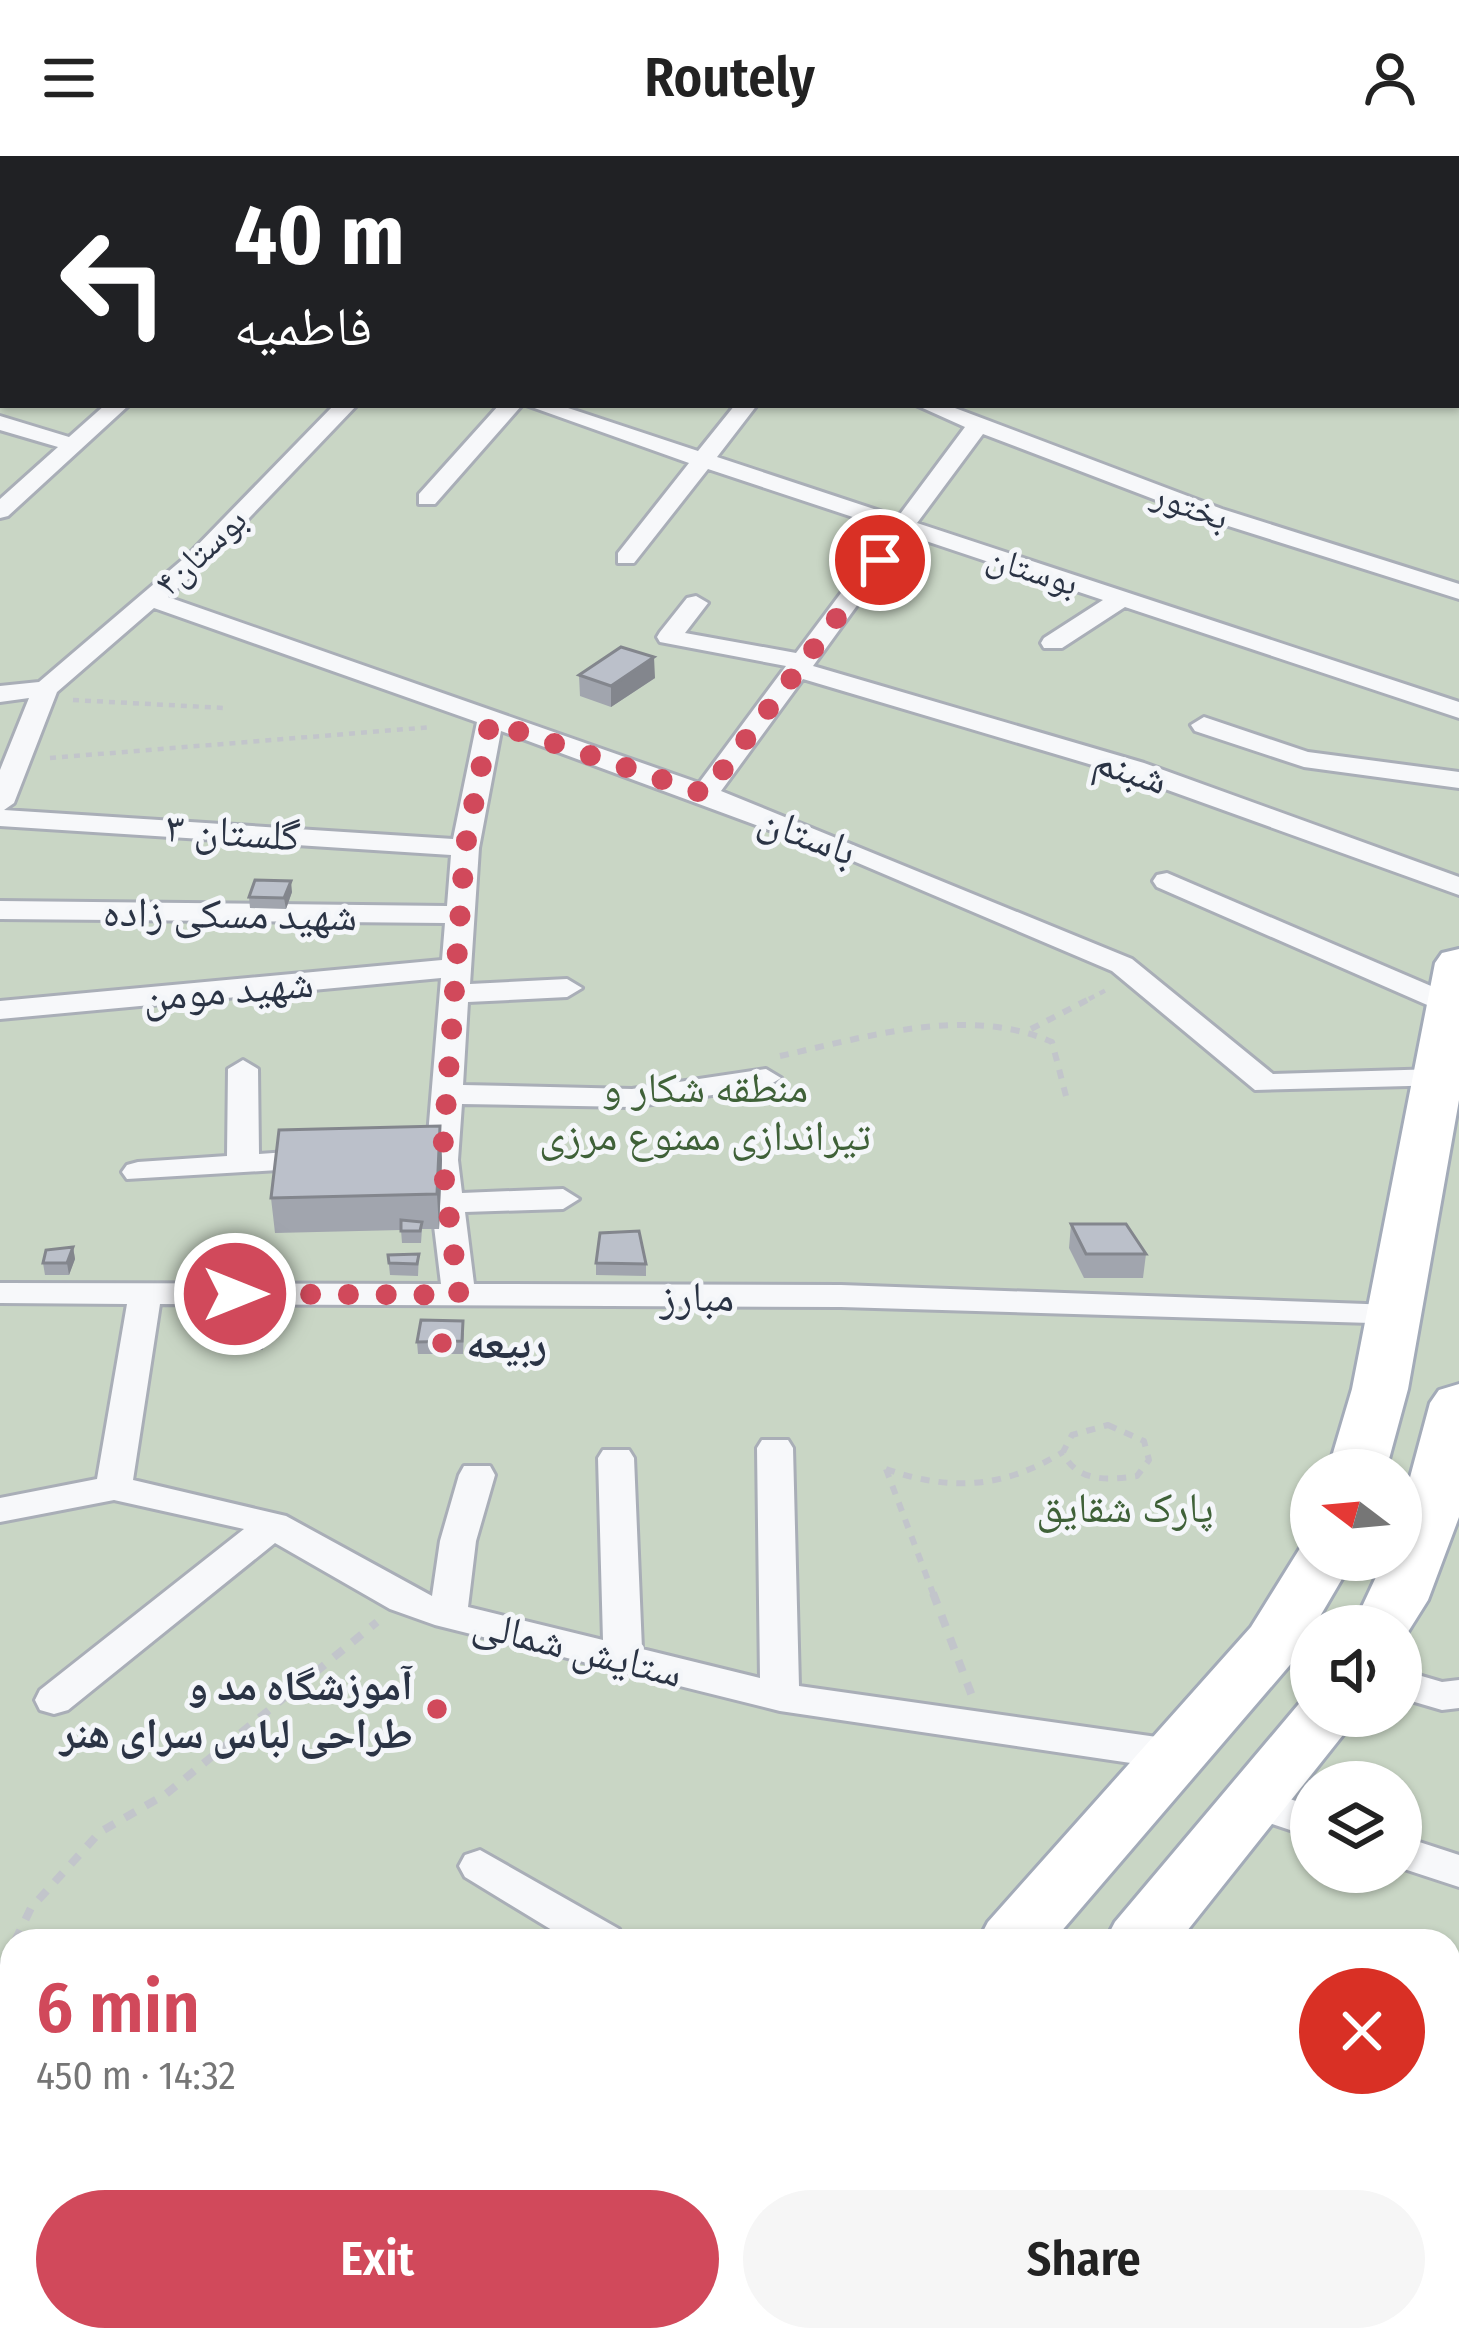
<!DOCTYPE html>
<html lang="en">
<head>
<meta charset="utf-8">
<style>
  body { margin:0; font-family:"Fira Sans Condensed","Noto Naskh Arabic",sans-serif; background:#f6f6f6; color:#222; height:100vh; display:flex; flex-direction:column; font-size:45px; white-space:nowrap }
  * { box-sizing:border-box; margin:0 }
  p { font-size:39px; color:#767676 }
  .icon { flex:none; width:66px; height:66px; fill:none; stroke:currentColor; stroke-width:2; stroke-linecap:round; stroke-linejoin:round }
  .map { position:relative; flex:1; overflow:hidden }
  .side { position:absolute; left:0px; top:1773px; width:1461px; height:423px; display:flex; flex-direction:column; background:#fff; border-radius:36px 36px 0 0; box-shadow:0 3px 9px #0004 }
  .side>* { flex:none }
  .hud { position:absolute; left:0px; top:0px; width:1461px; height:252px; box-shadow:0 3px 9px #0004; background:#202124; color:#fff; overflow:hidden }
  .needle { width:78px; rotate:286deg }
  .controls { position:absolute; left:1290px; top:1293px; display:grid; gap:24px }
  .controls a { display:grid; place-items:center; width:132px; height:132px; border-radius:50%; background:#fff; box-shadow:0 3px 9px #0004; font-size:60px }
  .pin { position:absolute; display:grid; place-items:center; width:102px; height:102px; color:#fff; margin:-51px; border:6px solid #fff; border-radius:50%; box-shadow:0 3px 12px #0007 }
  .me { position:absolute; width:132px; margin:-66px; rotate:90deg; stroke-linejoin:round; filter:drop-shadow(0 0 9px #0008) }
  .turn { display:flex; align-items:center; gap:42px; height:252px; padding:0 36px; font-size:54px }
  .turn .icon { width:156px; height:156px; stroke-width:2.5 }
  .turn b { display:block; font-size:84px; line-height:102px }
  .round { display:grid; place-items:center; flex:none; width:126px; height:126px; border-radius:63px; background:#f6f6f6 }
  .headline { display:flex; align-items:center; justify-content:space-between; height:204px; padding:0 36px }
  h1 { font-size:72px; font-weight:600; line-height:90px; color:#d1495b }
  .cta { display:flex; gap:24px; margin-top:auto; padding:24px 36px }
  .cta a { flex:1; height:138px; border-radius:72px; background:#d1495b; color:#fff; font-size:48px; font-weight:600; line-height:138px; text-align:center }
  .cta a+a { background:#f6f6f6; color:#222 }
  header { display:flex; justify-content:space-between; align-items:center; height:156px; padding:0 36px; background:#fff; font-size:54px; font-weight:600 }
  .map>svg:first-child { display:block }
</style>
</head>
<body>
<header><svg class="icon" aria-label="menu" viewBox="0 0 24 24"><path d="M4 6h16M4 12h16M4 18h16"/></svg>Routely<svg class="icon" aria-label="person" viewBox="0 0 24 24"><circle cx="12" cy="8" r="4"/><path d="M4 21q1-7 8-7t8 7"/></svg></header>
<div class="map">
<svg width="1459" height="2195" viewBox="0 0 1459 2195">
  <rect width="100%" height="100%" fill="#e4e7ec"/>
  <path fill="#c9d6c5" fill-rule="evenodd" d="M0 0H1459V2195H0ZM3 3H1458V249H3ZM1311 1314H1401V1404H1311ZM1311 1470H1401V1560H1311ZM1311 1626H1401V1716H1311ZM12 1785H1449V2184H12Z"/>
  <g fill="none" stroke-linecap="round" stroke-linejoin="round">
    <g stroke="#a9aeb7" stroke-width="6">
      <path id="street" d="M844 0H871L873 3H846Z
        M1262 0H1290L1292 3H1264Z
        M0 3H3V15H0Z
        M1458 43H1459V55H1458Z
        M0 64 3 65V77L0 76Z
        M1458 88H1459V100H1458Z
        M1458 142H1459V154H1458Z
        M3 158V172L0 173V159Z
        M105 249H129L8 360 0 362V343L58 291 0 274V260L69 281Z
        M334 249H357L205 408 168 441 699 627 786 510 660 486 657 481 660 476 687 442 696 440 708 447 685 477 796 497 889 373 708 313 634 407H618V397L689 307 526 249H559L698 295 735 249H757L717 301 898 361 965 271 916 249H947L1222 353 1459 428V443L1206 363 983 278 917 367 1459 546V562L1125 451 1062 492H1044L1041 487 1044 482 1103 444 908 379 813 510 1144 607 1459 721V739L1126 619 803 523 721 635 1132 803 1273 918 1437 913 1448 915 1452 922 1448 929 1255 934 1112 815 851 704 501 575 479 692 470 828 567 823 582 832 567 841 468 846 463 929 632 933 766 913 781 922 766 931 632 951 462 948 458 1004 462 1037 563 1033 579 1043 563 1053 465 1056 474 1128 841 1129 1393 1149 1405 1152 1410 1160 1405 1168 841 1151 160 1148 133 1324 286 1360 432 1440 440 1385 459 1319 464 1310H490L495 1319 476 1385 468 1451 603 1484 598 1302 603 1294H629L634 1302 642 1493 760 1522 757 1292 762 1284H788L793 1292 799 1530 1178 1584 1192 1589 1198 1599 1192 1609 1178 1614 780 1555 435 1469 390 1453 275 1387 68 1554 54 1558 40 1554 35 1544 40 1534 244 1373 114 1344 0 1366V1342L97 1323 127 1148 0 1147V1127L441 1128 426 1004 441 822 0 863V845L442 804 445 767 0 763V745L447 750 451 699 0 670V614L29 542 0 546V530L39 526 189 398ZM154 452 477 566 453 683 4 654 14 647 57 536Z
        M499 249H522L435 348H419V338Z
        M1204 561 1308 596 1459 616V632L1304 611 1195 575 1191 569Z
        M1167 717 1459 842V856L1441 855 1157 731 1153 725 1157 719Z
        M243 904 258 913 259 998 316 994 332 1004 327 1011 127 1023 122 1016 127 1009 138 1006 227 1000 228 913Z
        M1401 1514 1442 1526 1459 1524V1552L1442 1554 1401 1542Z
        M1256 1632 1311 1650V1681L1242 1658 1236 1647 1242 1636Z
        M1401 1680 1459 1699V1731L1401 1712Z
        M480 1694 619 1773 625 1785H570L465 1721 459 1710 465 1699Z
        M1449 1982 1459 1986V2027L1449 2023Z"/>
    </g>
    <g stroke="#a9aeb7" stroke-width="6">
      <path id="secondary" d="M0 1895 12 1898V1950L0 1947Z"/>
    </g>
    <g stroke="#a3abb8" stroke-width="6">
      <path id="primary" d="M1459 793V944L1408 1233 1386 1314H1328L1352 1233 1435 807 1442 797Z
        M1459 1228V1361L1428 1444 1401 1487V1470H1353L1384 1404H1401V1355L1430 1247 1439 1234Z
        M1311 1386V1404H1353L1295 1503 1053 1785H978L988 1766 1251 1471 1302 1389Z
        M1311 1541V1560H1358L1179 1785H1105L1115 1766 1303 1543Z
        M627 2184H710L705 2195H622Z
        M739 2184H825L830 2195H744Z"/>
    </g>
    <path stroke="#c2c5cb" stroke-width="4.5" stroke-dasharray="6 6" stroke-linecap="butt" d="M73 544 225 552
      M50 602 432 571
      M1089 843 1108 833"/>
    <path stroke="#c2c5cb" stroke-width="6" stroke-dasharray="9 9" stroke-linecap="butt" d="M1031 873 1095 840
      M780 900C867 881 967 849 1052 886L1067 944
      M1108 1269 1144 1285 1149 1304 1137 1320C1109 1324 1076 1327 1063 1296L1072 1279Z
      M886 1313 934 1440
      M886 1313C951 1336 1004 1332 1063 1296"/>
    <path stroke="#c2c5cb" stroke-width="8" stroke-dasharray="12 12" stroke-linecap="butt" d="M933 1437 972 1540
      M15 1785 31 1752 100 1676 166 1638 377 1466
      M0 1815 12 1792"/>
    <use href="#street" fill="#f7f8fa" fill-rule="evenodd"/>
    <use href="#secondary" fill="#fff" fill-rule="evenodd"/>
    <use href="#primary" fill="#fff" fill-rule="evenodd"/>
  </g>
  <path fill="#a1a5ae" d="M412 0H581L573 3H413Z
    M902 0H1243L1242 3H902Z
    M579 519 655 522 611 551 580 540Z
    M292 736 286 753 250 752 249 741Z
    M440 970 442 1004 439 1073H422L421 1087H402L401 1074 275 1077 271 1042Z
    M1071 1068 1146 1098 1143 1122H1084L1069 1092Z
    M73 1091 75 1103 69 1119H45L43 1107Z
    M419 1098 418 1120 390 1119 388 1099Z
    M596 1107 646 1108V1120L596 1119Z
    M247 1170 268 1184 262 1194H244L242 1181Z
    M464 1177 463 1198H418L417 1186Z"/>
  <path fill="#83868d" d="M503 0H581L573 3H503Z
    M1179 0H1243L1242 3H1171Z
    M654 501 655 522 611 551V530Z
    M291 725 292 736 286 753 284 742Z
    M440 970 442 1004 439 1073 437 1038Z
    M73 1091 75 1103 69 1119 67 1107Z
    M267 1172 268 1184 262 1194 261 1182Z
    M528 2184H545L541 2195H518Z"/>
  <path fill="#bbc0ca" stroke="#83868d" stroke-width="3" d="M1010 0H1179L1171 3H1021Z
    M621 491 654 501 611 530 579 519Z
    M255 724 291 725 284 742 249 741Z
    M440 970 437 1038 271 1042 279 974Z
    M401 1064 422 1066 420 1075H401Z
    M1071 1068H1126L1146 1098H1086Z
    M639 1075 646 1108 596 1107 600 1077Z
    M73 1091 67 1107H43L46 1094Z
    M419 1098 417 1108 389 1107 388 1099Z
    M421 1164 463 1165 462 1185 417 1186Z
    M247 1170 267 1172 261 1182 242 1181Z
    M0 1937H12V2116L0 2121Z
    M12 2116V2184H47L52 2195H0V2121Z
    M47 2184H528L518 2195H52Z"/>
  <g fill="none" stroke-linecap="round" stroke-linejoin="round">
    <path stroke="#d1495b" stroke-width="21" stroke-dasharray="0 37.8" d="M235 1138 459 1139 442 1004 465 692 490 566 705 638 880 404"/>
  </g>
  <g fill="#d1495b" stroke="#f4f6f9" stroke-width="4.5">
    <circle cx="442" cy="1187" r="12"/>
    <circle cx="437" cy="1553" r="12"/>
  </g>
  <g text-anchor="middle" stroke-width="10" stroke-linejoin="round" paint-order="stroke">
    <g font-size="36" fill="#2b3445" stroke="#f4f6f9">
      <text transform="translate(1191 349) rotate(20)" y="13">بختور</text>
      <text transform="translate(200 395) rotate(-43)" y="13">بوستان۴</text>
      <text transform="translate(1033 413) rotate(18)" y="13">بوستان</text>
    </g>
    <g font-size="42" fill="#2b3445" stroke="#f4f6f9">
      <text transform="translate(1131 613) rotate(18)" y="15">شبنم</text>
      <text transform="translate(233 675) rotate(4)" y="15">گلستان ۳</text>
      <text transform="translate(808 678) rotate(21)" y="15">باستان</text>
      <text transform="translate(230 757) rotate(1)" y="15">شهید مسکی زاده</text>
      <text transform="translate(228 833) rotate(-5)" y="15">شهید مومن</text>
      <text x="697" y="1155">مبارز</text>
      <text transform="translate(578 1491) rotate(14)" y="15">ستایش شمالی</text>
    </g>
    <g font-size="42" fill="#3f6138" stroke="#f4f6f9">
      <text x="705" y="946">منطقه شکار و<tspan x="705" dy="48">تیراندازی ممنوع مرزی</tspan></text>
      <text x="1125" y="1366">پارک شقایق</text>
    </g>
    <g font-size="42" font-weight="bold" fill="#2b3445" stroke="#f4f6f9" text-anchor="start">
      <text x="466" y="1202">ربیعه</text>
      <text x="413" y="1544" text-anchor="end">آموزشگاه مد و<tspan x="413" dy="48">طراحی لباس سرای هنر</tspan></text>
    </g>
  </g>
</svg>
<div class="controls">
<a><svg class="needle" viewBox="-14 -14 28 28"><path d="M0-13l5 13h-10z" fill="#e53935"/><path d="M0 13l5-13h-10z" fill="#767676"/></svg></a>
<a><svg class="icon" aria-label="sound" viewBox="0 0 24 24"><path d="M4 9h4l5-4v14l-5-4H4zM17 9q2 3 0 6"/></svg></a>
<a><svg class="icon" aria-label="layers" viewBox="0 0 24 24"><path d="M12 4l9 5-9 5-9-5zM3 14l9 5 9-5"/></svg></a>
</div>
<div class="pin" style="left:880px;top:404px;background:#d93025"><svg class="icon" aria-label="arrive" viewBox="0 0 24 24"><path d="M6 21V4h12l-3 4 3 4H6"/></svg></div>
<svg class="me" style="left:235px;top:1138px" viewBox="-20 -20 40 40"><circle r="17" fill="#d1495b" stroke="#fff" stroke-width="3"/><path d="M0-11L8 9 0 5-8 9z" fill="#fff"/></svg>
<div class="hud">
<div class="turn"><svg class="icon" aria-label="left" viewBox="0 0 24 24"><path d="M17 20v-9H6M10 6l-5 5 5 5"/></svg><div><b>40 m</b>فاطمیه</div></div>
</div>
<section class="side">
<div class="headline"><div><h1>6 min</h1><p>450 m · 14:32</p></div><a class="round" style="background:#d93025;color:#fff"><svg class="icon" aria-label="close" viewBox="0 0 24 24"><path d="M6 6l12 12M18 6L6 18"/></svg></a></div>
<div class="cta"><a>Exit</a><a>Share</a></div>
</section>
</div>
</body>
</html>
